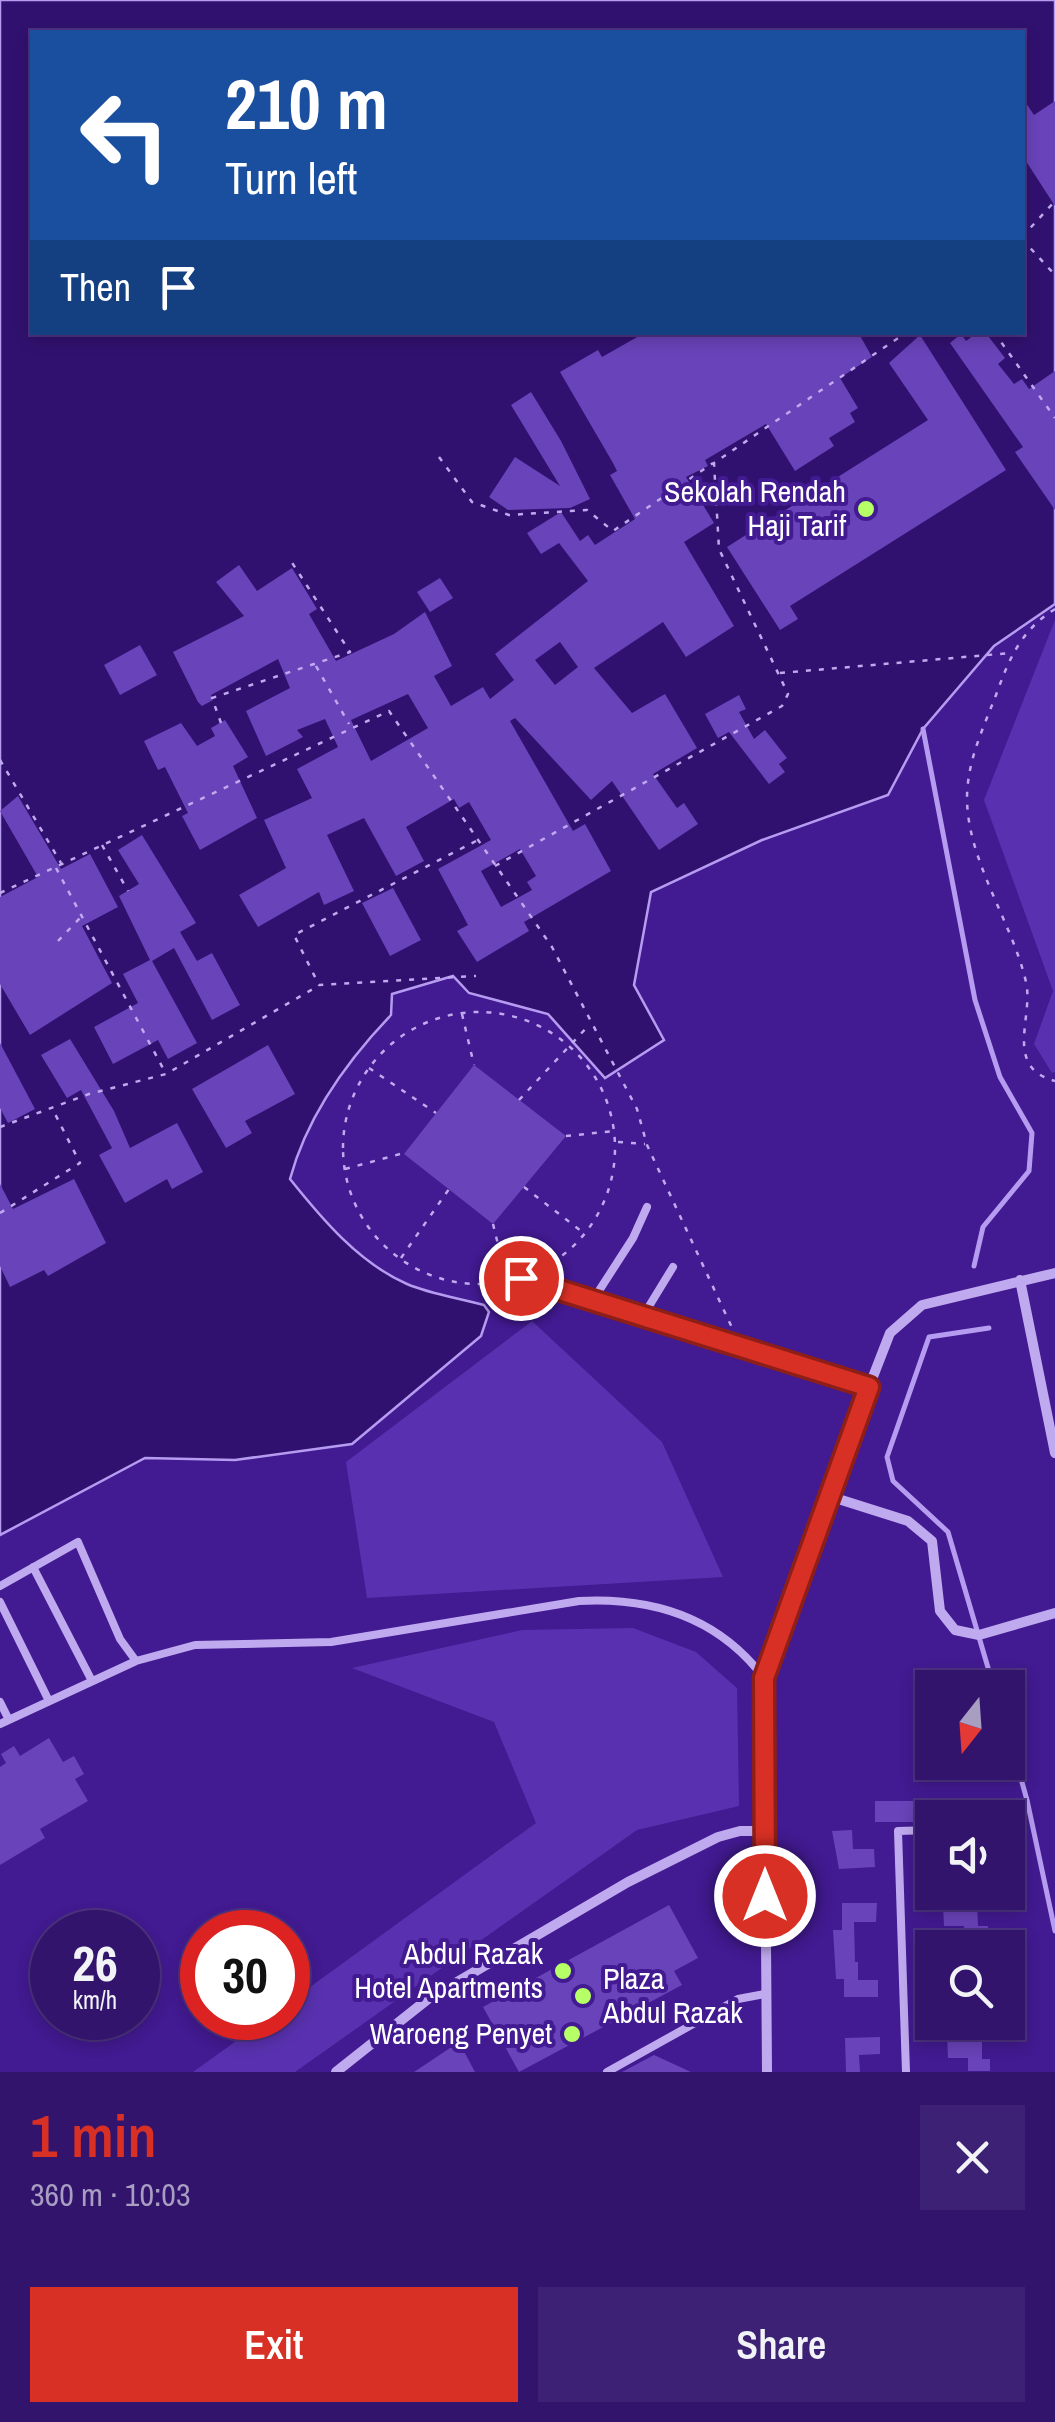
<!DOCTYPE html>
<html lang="en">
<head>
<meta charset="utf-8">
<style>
  body { margin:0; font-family:"Archivo Narrow",sans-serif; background:#3d2175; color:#f1f3f6; height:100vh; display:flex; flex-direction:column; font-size:38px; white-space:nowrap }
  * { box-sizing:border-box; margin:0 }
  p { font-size:32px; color:#a89ec2 }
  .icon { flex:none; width:55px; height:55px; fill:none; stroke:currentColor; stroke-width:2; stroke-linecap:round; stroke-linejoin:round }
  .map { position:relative; height:2072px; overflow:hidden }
  .sheet { display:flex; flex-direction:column; background:#32146d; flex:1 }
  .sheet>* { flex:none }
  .guide { position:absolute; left:30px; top:30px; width:995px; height:305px; border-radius:0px; box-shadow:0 5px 15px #0003,0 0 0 2px #4d3380; background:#1a4fa0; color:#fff; overflow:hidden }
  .needle { width:65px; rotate:197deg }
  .tools { position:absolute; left:915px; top:1670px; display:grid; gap:20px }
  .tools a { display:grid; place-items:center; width:110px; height:110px; border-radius:0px; background:#32146d; box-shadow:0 5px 15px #0003,0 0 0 2px #4d3380; font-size:50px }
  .speed { position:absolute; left:30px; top:1910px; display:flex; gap:20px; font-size:50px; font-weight:700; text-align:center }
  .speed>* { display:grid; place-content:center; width:130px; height:130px; border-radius:50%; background:#32146d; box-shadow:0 5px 15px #0003,0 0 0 2px #4d3380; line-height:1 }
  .speed small { font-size:25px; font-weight:400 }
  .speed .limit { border:15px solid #d22; background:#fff; color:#111 }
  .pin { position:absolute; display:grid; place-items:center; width:85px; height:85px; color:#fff; margin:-42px; border:5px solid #fff; border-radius:50%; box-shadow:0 2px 10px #0007 }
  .me { position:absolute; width:110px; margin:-55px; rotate:0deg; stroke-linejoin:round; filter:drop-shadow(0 0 8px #0008) }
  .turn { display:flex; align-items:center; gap:35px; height:210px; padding:0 30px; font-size:45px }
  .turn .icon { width:130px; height:130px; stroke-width:2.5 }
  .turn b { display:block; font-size:70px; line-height:85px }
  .then { display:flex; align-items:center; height:95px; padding:0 30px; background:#0003; gap:20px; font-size:38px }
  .round { display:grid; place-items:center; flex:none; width:105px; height:105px; border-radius:0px; background:#3d2175 }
  .summary { display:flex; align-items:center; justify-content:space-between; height:170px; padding:0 30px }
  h1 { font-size:60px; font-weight:600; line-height:75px; color:#d93025 }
  .button { display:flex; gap:20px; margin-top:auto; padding:20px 30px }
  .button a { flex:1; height:115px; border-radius:0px; background:#d93025; color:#fff; font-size:40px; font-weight:600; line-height:115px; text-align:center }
  .button a+a { background:#3d2175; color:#f1f3f6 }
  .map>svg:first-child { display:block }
</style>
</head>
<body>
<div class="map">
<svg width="1055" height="2072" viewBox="0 0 1055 2072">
  <rect width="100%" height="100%" fill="#421a91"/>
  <path fill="#5931b0" d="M1055 620V1072L1052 1073 1034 1044 1053 991 984 800Z
    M532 1321 662 1442 723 1577 367 1598 346 1462Z
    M633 1628 696 1652 737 1688 739 1806 637 1830 295 2072H193L268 2018H288V2003L536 1823 494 1722 352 1668 522 1630Z"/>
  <path fill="#31116f" stroke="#b69cf1" stroke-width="2.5" fill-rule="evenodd" d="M0 0H1055V604L994 646 923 729 888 795 762 840 651 892 634 985 664 1040 605 1078 548 1014 469 993 453 976 392 994 391 1015C347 1061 307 1116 290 1179 322 1219 359 1263 407 1284 430 1294 459 1298 484 1305L489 1312 481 1336 352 1444 235 1460 145 1458 0 1535ZM32 32H1022V332H32Z"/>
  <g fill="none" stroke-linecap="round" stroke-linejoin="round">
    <path stroke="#b69cf1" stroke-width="5" d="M923 729 975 1000 1000 1077 1032 1133 1029 1171 983 1227 974 1266
      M989 1328 929 1337 887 1457 893 1481 948 1532 994 1688
      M1008 1733 1027 1800 1055 1931"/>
  </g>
  <path fill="#6943b9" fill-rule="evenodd" d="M1022 97 1034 115 1055 101V206L1022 155Z
    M646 332H858L872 357 840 378 858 408 850 413 855 422 829 438 834 446 795 471 766 424 705 460 708 466 686 477 714 523 684 542 734 626 686 657 663 622 594 668 632 713 665 694 697 748 653 774 677 808 684 803 698 824 659 850 612 781 591 800 515 718 510 721 573 831 585 824 611 871 524 922 529 931 477 962 457 931 468 925 438 869 491 840 469 802 459 808 454 799 406 827 424 861 396 876 364 818 327 835 354 891 324 905 319 892 258 927 239 895 286 868 264 820 312 798 297 769 338 747 325 719 297 730 303 737 266 756 246 711 290 688 278 659 211 695 213 700 202 706 198 702 173 652 244 616 216 582 239 565 257 591 292 568 317 609 309 614 336 661 394 634 425 612 452 666 434 676 451 706 483 687 490 699 514 680 495 654 588 581 559 543 541 554 527 533 561 512 580 541 588 535 595 545 635 519 610 475 617 471 613 463 560 372 598 350 602 357ZM560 642 578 667 555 685 535 660ZM408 694 428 728 371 761 351 720ZM520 849 536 876 527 882 532 890 501 907 481 871Z
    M978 332H985L1005 358 998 364 1014 384 1022 379 1029 389 1055 371V510L1015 452 1023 447 950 343 961 334 966 341Z
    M920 335 1006 470 790 606 798 619 780 630 727 547 928 420 889 363Z
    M531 392 561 441 590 499 570 508 508 510 489 497 515 457 560 486 511 405Z
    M440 578 453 598 430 612 417 592Z
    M140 645 157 675 120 695 104 665Z
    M739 695 746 709 739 712 754 739 765 730 787 758 779 764 785 772 769 784 729 732 718 738 705 714Z
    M225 720 248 757 233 766 257 818 200 850 182 816 188 813 165 767 158 770 144 741 181 723 197 746 215 736 211 728Z
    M18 796 61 869 90 854 118 907 82 926 112 983 30 1035 0 984V897L38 877 0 811Z
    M142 835 196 923 180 932 197 961 212 953 240 1005 212 1020 174 948 152 961 197 1043 168 1059 158 1040 113 1064 94 1027 138 1003 123 974 150 960 119 896 139 884 118 850Z
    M393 888 421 940 390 956 362 903Z
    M70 1039 114 1111 130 1148 177 1123 203 1172 172 1189 167 1179 125 1203 99 1155 112 1148 81 1090 67 1098 41 1055Z
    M0 1043 35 1109 8 1123 0 1108Z
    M268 1045 295 1094 245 1121 252 1133 226 1148 192 1089Z
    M474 1065 566 1136 493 1224 404 1154Z
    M74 1179 106 1243 48 1276 44 1270 10 1287 0 1266V1184L13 1209Z
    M49 1738 63 1762 74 1756 84 1774 75 1779 88 1801 40 1829 45 1838 0 1865V1767L6 1763 1 1754 14 1746 20 1756Z
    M875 1801H935V1818L932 1822H875Z
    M852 1830 853 1849H874L875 1867 839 1869 832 1831Z
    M842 1903H877L876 1922H854L855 1962H858V1980H878V1997H844V1979H836L833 1930H842Z
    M977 1903 978 1926H988V1942H965L964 1926H944L943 1904Z
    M669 1905 698 1958 674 1971 682 1985 519 2072 483 2007Z
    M947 2035H982V2059H990V2071H968V2058H948Z
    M880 2037V2054L859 2055 860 2072H846L845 2038Z
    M459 2042 475 2072H414Z
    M654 2055 691 2072H622Z"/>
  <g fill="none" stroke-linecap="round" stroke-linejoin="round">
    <path stroke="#c0aaef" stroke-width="2.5" stroke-dasharray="5 8" stroke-linecap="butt" d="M1022 237 1055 201
      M1022 239 1055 275
      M994 332 1055 418
      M439 457 472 502 509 515 587 510 613 531 713 463
      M1055 609C1021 630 1009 659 996 695 986 721 973 749 969 776 956 846 1011 916 1026 982 1034 1017 1003 1067 1055 1081
      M316 666 349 724
      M780 673 1011 653
      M221 723 212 698 350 652 289 558
      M0 760 61 863
      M476 841 294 935 319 985 476 976
      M102 845 128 891
      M495 866 782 706 788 694 719 549 714 463 907 332
      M56 868 165 1072
      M0 893 389 711 552 947 637 1109 647 1145 734 1332
      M58 941 80 918
      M343 1148a136 136 0 1 1 272 0a136 136 0 1 1-272 0Z
      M462 1014 474 1065
      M369 1068 436 1113
      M519 1100 590 1024
      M0 1127 89 1094 166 1074 318 986
      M566 1136 614 1131
      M618 1142 645 1144
      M345 1169 404 1153
      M524 1187 585 1234
      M0 1213 80 1163 53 1110
      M493 1224 507 1281
      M401 1258 449 1189"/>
    <path stroke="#c0aaef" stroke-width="8" d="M521 1278 869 1387
      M593 1300 633 1238 647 1207
      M643 1316 673 1267
      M33 1567 92 1681
      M0 1586 78 1542 120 1639 136 1661
      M0 1602 49 1701
      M0 1702 9 1720
      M0 1724 136 1661 195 1645 331 1642 579 1601C653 1597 718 1617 764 1678
      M607 2072 738 1999 765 1994
      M906 2072 898 1831 932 1830"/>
    <path stroke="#c0aaef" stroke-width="10" d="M1020 1280 1055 1453
      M832 1497 908 1521 932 1541 940 1611 955 1630 979 1635 1055 1613
      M336 2072 428 1999 628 1882 718 1837 740 1831H764
      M767 2072 764 1678 869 1387 890 1333 922 1305 1055 1273"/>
  </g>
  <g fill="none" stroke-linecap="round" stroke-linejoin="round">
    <g stroke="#8d1f18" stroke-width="25">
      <path id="route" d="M521 1278 869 1387 764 1678 765 1896"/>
    </g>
    <use href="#route" stroke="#d93025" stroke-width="18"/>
  </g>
  <g fill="#b6ff67" stroke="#421a91" stroke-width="4">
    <circle cx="866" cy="509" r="10"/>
    <circle cx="563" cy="1971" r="10"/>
    <circle cx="583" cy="1996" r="10"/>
    <circle cx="572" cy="2034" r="10"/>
  </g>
  <g text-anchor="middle" stroke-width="8" stroke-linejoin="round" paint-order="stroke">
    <g font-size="30" fill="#fff" stroke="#421a91" text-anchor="end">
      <text x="846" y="502">Sekolah Rendah<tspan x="846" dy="34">Haji Tarif</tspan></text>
      <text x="543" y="1964">Abdul Razak<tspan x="543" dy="34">Hotel Apartments</tspan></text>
      <text x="603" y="1989" text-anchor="start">Plaza<tspan x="603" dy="34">Abdul Razak</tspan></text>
      <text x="552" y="2044">Waroeng Penyet</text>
    </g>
  </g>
</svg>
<div class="tools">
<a><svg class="needle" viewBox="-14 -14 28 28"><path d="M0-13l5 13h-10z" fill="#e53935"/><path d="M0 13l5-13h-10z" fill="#a89ec2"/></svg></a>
<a><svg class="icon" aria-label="sound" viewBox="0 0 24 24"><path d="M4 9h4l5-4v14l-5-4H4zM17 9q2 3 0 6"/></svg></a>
<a><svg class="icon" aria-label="search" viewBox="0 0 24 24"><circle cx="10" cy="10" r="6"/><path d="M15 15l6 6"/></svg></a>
</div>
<div class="speed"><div>26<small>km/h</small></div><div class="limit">30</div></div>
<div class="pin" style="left:521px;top:1278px;background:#d93025"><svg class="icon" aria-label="arrive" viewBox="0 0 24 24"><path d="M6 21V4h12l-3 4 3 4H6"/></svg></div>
<svg class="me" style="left:765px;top:1896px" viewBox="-20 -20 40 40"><circle r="17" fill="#d93025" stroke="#fff" stroke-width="3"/><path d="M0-11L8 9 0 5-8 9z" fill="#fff"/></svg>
<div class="guide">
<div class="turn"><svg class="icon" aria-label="left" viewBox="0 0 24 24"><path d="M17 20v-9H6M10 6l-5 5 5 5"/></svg><div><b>210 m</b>Turn left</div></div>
<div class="then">Then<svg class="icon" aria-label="arrive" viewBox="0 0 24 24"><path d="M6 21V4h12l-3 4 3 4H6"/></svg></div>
</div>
</div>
<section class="sheet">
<div class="summary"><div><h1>1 min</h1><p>360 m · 10:03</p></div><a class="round"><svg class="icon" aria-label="close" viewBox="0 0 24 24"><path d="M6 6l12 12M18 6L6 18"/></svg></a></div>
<div class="button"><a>Exit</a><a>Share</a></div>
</section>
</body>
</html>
